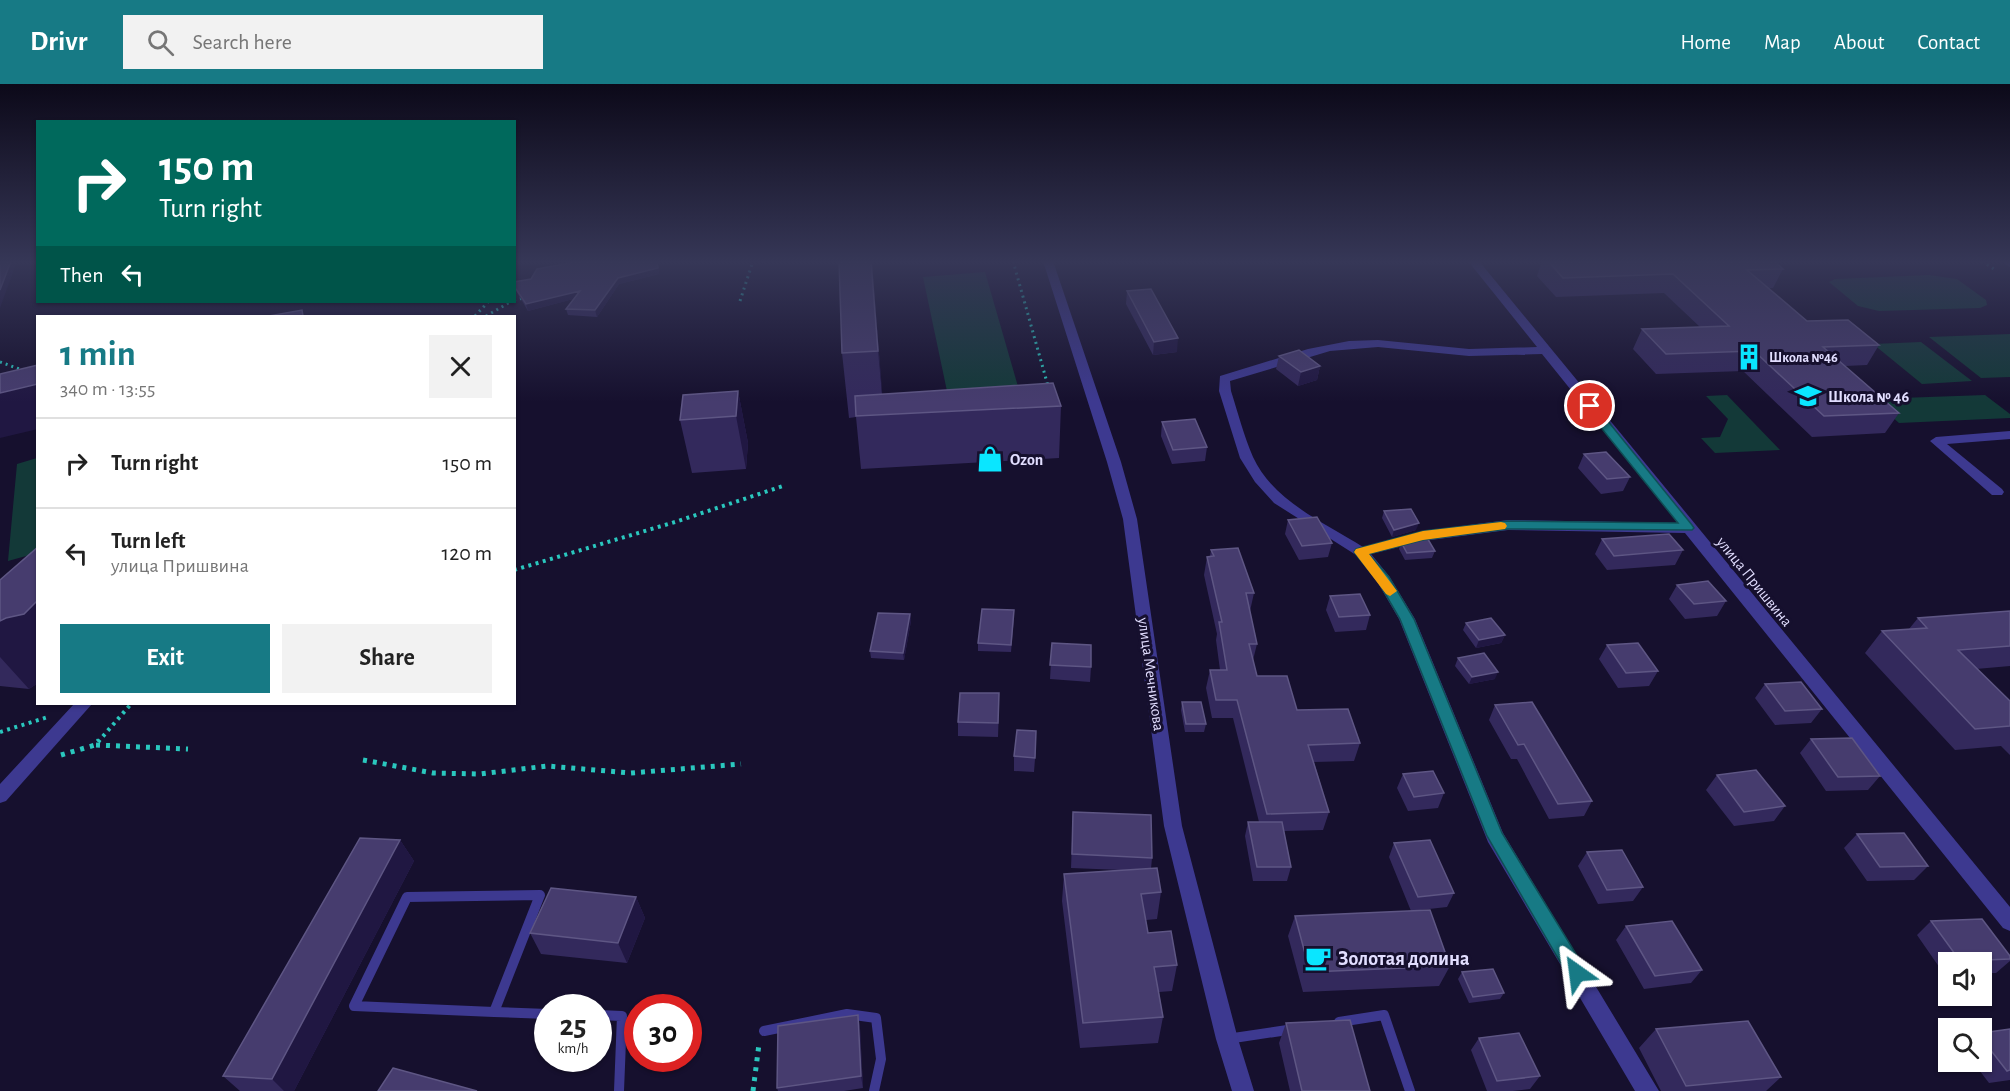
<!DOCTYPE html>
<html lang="en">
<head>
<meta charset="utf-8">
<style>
  body { margin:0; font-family:"Alegreya Sans",sans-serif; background:#f2f2f2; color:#222; height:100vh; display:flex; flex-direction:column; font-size:22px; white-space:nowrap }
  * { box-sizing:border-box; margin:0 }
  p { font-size:20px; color:#767676 }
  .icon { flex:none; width:33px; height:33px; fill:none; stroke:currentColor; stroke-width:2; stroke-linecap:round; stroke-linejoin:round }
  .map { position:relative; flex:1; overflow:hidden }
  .panel { position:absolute; left:36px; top:231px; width:480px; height:390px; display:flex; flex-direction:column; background:#fff; border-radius:0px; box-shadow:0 2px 4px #0004 }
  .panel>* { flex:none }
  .banner { position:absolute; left:36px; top:36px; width:480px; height:183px; border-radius:0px; box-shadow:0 2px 4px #0004; background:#00695c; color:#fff; overflow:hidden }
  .fabs { position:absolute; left:1938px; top:868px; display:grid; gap:12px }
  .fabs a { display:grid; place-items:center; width:54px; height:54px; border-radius:0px; background:#fff; box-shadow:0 2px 4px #0004; font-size:30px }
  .speed { position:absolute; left:534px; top:910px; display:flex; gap:12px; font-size:30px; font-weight:700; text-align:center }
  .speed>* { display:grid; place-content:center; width:78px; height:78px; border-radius:50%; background:#fff; box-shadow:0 2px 4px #0004; line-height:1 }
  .speed small { font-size:15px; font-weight:400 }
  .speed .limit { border:9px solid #d22; background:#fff; color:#111 }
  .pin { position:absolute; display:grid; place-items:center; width:51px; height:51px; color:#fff; margin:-26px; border:3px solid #fff; border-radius:50%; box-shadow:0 2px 6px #0007 }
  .me { position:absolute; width:66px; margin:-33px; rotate:329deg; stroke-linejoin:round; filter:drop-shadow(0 0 4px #0008) }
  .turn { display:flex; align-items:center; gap:21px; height:126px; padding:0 24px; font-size:27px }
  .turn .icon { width:78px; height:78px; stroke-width:2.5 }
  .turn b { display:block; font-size:42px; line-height:51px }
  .then { display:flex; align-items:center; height:57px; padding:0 24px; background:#0003; gap:12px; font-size:22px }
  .round { display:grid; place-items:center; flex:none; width:63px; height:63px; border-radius:0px; background:#f2f2f2 }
  .head { display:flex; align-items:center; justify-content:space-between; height:102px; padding:0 24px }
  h1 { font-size:36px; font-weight:700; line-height:45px; color:#177a85 }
  .cta { display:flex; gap:12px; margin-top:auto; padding:12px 24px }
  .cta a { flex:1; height:69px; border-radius:0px; background:#177a85; color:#fff; font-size:24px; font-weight:700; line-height:69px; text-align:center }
  .cta a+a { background:#f2f2f2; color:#222 }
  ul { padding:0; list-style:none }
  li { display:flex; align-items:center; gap:18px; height:90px; padding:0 24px; border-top:2px solid #e0e0e0 }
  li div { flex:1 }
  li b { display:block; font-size:22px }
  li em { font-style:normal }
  header { display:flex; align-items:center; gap:36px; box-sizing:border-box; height:84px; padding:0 30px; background:#177a85; color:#fff }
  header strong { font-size:28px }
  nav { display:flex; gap:33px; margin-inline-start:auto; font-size:21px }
  .search { width:420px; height:54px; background:#f2f2f2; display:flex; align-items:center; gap:15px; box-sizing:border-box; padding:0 21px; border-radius:0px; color:#767676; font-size:22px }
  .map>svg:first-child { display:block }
</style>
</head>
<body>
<header>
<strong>Drivr</strong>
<div class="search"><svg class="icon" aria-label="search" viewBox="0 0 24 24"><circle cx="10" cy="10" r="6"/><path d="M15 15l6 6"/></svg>Search here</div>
<nav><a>Home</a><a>Map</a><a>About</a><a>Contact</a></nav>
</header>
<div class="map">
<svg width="2010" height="1007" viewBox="0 0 2010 1007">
  <rect width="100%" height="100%" fill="#16102e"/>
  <path fill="#133938" d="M985 188 1019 306 948 312 923 193Z
    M1929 191 1957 195 1986 216 1987 221 1980 224 1879 227 1858 222 1829 198 1835 195Z
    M2010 250V293L1981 294 1929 253Z
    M1921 258 1972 297 1922 300 1873 260Z
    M1727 311 1780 366 1715 369 1701 354 1720 353 1728 335 1706 312Z
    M1985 311 2010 330V334L1899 339 1872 315Z
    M37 374V469L8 477 17 380Z"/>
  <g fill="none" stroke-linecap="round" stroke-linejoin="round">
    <path stroke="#2ac7be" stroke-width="3" stroke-dasharray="2 4" stroke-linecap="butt" d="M1013 177 1048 302
      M1982 177 1994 185
      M514 216 524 214
      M740 217 753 177
      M475 232 488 218
      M486 232 510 218
      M0 278 25 287"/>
    <path stroke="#2ac7be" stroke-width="4" stroke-dasharray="3 4.5" stroke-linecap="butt" d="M514 486 675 438 786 401
      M0 648 48 633
      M98 658 131 620"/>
    <path stroke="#2ac7be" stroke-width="5" stroke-dasharray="4 6" stroke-linecap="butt" d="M96 661 188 665
      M61 671 95 661 99 656
      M363 676 433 689 480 690 547 682 631 689 741 680
      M753 1007 759 960"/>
    <path stroke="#3d3990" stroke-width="10" d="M540 811 494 928 354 922 407 813Z
      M494 928 548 930
      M598 931 622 932 619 1007
      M1339 938 1384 931 1410 1007
      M764 947 847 930 876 934 881 975 874 1007
      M1227 955 1294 945"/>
    <path fill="#3d3990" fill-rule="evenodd" d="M1043 177H1053L1121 378 1137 435 1182 742 1238 955 1254 1007H1232L1216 955 1164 742 1123 435 1107 378Z
      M1468 177H1479L2010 823V847L2003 844 1685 449 1508 446 1423 457 1371 470 1389 492 1415 535 1503 749 1659 1007H1635L1488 758 1399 535 1378 499 1356 471 1274 419 1255 398 1240 374 1219 307 1220 292 1308 265 1349 257 1378 256 1469 265 1537 263ZM1378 263 1469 272 1542 270 1678 439 1508 436 1423 447 1363 463C1325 439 1273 417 1253 373 1244 352 1238 329 1231 307L1230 297 1330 267Z
      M2010 347V355L1947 360 2002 405 2004 408 2002 411H1992L1930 357 1936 353Z
      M74 620H92L6 717 0 719V700Z"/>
    <path fill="#3d3990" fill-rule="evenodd" d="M2000 177H2010V183Z"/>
  </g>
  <path fill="#33295c" d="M581 177H658L659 190 619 200 597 233 568 231 566 225 573 215 528 227 515 205 514 198 531 195Z
    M872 177 882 310 1061 322 1059 374 861 385 856 333 849 334 842 269Z
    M1542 177H1774L1783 185 1773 204H1768L1807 237 1879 261 1867 281 1845 282 1899 329 1885 349 1812 353 1743 287 1656 290 1633 265 1642 245 1700 243 1664 209 1556 213 1537 192Z
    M1127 207 1177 268 1153 271 1126 220Z
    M1279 272 1320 282 1317 296 1298 302 1276 285Z
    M738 307 748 359 746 385 692 389 680 336Z
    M1162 338 1207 363 1205 377 1172 380 1161 352Z
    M1584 370 1630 393 1623 407 1601 410 1578 384Z
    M1384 427 1416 446 1392 453 1382 434Z
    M1288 436 1332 459 1328 473 1299 476 1285 450Z
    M1602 455 1683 466 1675 481 1607 486 1595 470Z
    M1401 458 1435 467 1432 474 1405 476 1399 465Z
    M38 463V599L29 605 0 602V496Z
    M1211 466 1254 509 1250 527 1257 560 1253 576 1257 592 1297 626 1360 659 1354 677 1314 678 1329 728 1323 746 1284 747 1291 783 1287 797H1253L1245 752 1248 738H1259L1233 634H1212L1206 604 1210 586H1220L1216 556 1217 550 1204 491 1207 473 1210 472Z
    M1677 501 1726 517 1717 532 1685 535 1669 515Z
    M1330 512 1370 531 1366 546 1335 548 1326 526Z
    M2010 527V582L1976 585 2010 617V671L2001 662 1955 666 1865 569 1882 547 1909 545 1918 534Z
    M910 530 911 537 904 576 871 574 870 567Z
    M1014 533 1011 568 978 567V559Z
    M1466 539 1505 551 1501 559 1476 564 1463 546Z
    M1052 559 1091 583 1090 598 1050 595Z
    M1607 561 1658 587 1649 602 1618 604 1599 575Z
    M1458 574 1495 595 1469 600 1455 582Z
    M1765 600 1822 625 1811 639 1775 641 1755 614Z
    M1182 618 1206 640 1204 648H1185L1181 626Z
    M1495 621 1592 717 1584 732 1549 735 1517 675H1511L1489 636Z
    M999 624 998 653 958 652V638Z
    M1811 655 1880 692 1868 706 1826 707 1800 669Z
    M1036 662 1034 688 1014 687V672Z
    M1403 690 1444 709 1438 724 1408 727 1397 704Z
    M1717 691 1785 722 1774 737 1734 742 1706 706Z
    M1073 728 1152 774 1151 785 1161 808 1157 835 1146 836 1148 849 1177 881 1172 907 1159 908 1163 933 1158 959 1080 964 1062 817 1064 790 1121 786 1071 784Z
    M1857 750 1928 782 1914 796 1867 797 1844 764Z
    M400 756 414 777 294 1007H240L223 992Z
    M1394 759 1454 809 1447 823 1411 827 1389 773Z
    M1587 768 1643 803 1633 817 1598 820 1578 782Z
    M636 813 645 834 627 879 541 870 530 849Z
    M1295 832 1450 882 1439 902 1303 908 1288 852Z
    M1931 837 2010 872V877L1996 889H1982V879H1948V890H1944L1917 851Z
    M1626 842 1702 886 1691 899 1644 905 1616 856Z
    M1462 888 1504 909 1500 915 1469 919 1458 895Z
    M858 931 860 944 863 1004 844 1007H778L777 1004Z
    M1286 939 1370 1007H1290L1279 959Z
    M1656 945 1781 993 1766 1007H1661L1639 964Z
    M2010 945V996L1989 999 1973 978H1982V949Z
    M1479 954 1540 992 1530 1005 1513 1007H1487L1471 966Z"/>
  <path fill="#201742" d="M11 177H17L0 224V206Z
    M658 177 659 190 619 200 597 233 595 226 618 194Z
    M871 177H872L884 331 878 267Z
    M580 207 581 213 528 227 526 220Z
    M1178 254 1177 268 1153 271 1154 258Z
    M1320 282 1317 296 1298 302 1301 288Z
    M38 300V345L0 354V309Z
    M738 307 748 359 746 385 736 332Z
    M1419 439 1416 446 1392 453 1394 446Z
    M38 516V599L29 605 0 573V537Z
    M910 530 911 537 904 576 903 569Z
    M1505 551 1501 559 1476 564 1479 556Z
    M1498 588 1495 595 1469 600 1472 593Z
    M400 756 414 777 294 1007H284L272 995Z
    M636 813 645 834 627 879 618 859Z
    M858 931 860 944 863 1004 861 992Z"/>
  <path fill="#463c6e" stroke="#5e5684" stroke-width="1.5" d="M0 177H11L0 206Z
    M581 177H657L658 184 618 194 595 226 566 225 580 207 526 220 514 202V198L531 195 537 185Z
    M839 177H871L878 267 842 269Z
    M1548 177H1774L1783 185 1747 186 1807 237 1848 236 1879 261 1823 263 1899 329 1824 332 1754 267 1666 270 1642 245 1729 242 1673 190 1563 194Z
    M1151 205 1178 254 1154 258 1127 207Z
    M302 226 303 232H269Z
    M1299 266 1320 282 1301 288 1279 272Z
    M38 281V300L0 309V290Z
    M1053 299 1061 322 856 332 855 312Z
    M738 307 736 332 680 336 683 311Z
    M1195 335 1207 363 1173 366 1162 338Z
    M1606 368 1630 393 1607 395 1584 370Z
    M1411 425 1419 439 1394 446 1384 427Z
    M1317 433 1332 459 1302 462 1288 436Z
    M1669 450 1683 466 1614 472 1602 455Z
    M1426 452 1435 467 1407 469 1401 458Z
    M38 463V516L24 530 6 534 0 537V496Z
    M1238 464 1254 509H1246L1257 560H1249L1257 592H1287L1297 626 1348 625 1360 659 1308 661 1329 728 1267 730 1237 616H1216L1210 586H1227L1219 538H1222L1207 473 1214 472 1211 466Z
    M1708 497 1726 517 1694 520 1677 501Z
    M1360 510 1370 531 1339 533 1330 512Z
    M982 525 1014 526 1011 561 978 559Z
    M2010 527V562L1958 566 2010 617V642L1975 645 1882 547 1927 544 1918 534Z
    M878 529 910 530 903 569 870 567Z
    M1491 534 1505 551 1479 556 1466 539Z
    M1052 559 1091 561V583L1050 581Z
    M1638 559 1658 587 1626 589 1607 561Z
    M1484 569 1498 588 1472 593 1458 574Z
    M1801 598 1822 625 1785 627 1765 600Z
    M960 609H999L998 639 958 638Z
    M1182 618H1201L1206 640H1186Z
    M1532 618 1592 717 1558 720 1524 660 1518 661 1495 621Z
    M1017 646 1036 647 1035 674 1014 672Z
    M1852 654 1880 692 1838 693 1811 655Z
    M1756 686 1785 722 1744 728 1717 691Z
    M1433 687 1444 709 1414 713 1403 690Z
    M1073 728 1151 731 1152 774 1072 770Z
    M1248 738H1282L1291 783H1257Z
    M1904 749 1928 782 1880 783 1857 750Z
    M360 754 400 756 272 995 223 992Z
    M1430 756 1454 809 1418 813 1394 759Z
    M1622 766 1643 803 1607 806 1587 768Z
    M1157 784 1161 808 1141 810 1148 849 1171 847 1177 881 1154 883 1163 933 1083 939 1064 790Z
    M551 804 636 813 618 859 530 849Z
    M1430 826 1450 882 1310 888 1295 832Z
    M1982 835 2010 872V875L1960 877 1931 837Z
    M1672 837 1702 886 1655 892 1626 842Z
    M1493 885 1504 909 1473 913 1462 888Z
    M858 931 861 992 777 1004 778 942Z
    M1350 936 1370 1007H1302L1286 939Z
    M1748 937 1781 993 1686 1002 1656 945Z
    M2010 945V986L2007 987 1982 955V949Z
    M1519 949 1540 992 1497 997 1479 954Z
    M393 984 477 1007H378Z"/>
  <linearGradient id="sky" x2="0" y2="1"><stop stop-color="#0c0919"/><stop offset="0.56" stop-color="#363757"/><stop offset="1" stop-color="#363757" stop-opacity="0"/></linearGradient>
  <rect width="2010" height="318" fill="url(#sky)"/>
  <path fill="#177a85" stroke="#0f4f56" stroke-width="1.5" d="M1590 319 1594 320 1692 441 1694 444 1692 446 1508 445 1423 456 1369 470 1389 493 1414 535 1502 749 1584 883 1586 889 1584 895 1577 898 1570 895 1487 752 1400 535 1379 499 1354 468 1356 465 1423 447 1508 437 1678 439 1586 325V320Z"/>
  <path fill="#f59e0b" d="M1501 438 1505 439 1507 442 1505 445 1423 456 1369 470 1397 507 1390 512 1386 510 1354 468 1356 465 1423 447Z"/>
  <defs>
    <g id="building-bare" transform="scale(2.07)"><path d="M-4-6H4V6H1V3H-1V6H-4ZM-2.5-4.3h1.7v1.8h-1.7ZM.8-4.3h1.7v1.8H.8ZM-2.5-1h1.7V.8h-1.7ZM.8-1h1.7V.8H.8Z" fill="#0ae6ff" stroke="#16102e" stroke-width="2.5" paint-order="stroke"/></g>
    <g id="school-bare" transform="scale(2.07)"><path d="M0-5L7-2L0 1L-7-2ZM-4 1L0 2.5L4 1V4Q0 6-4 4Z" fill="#0ae6ff" stroke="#16102e" stroke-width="2.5" paint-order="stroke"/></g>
    <g id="shop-bare" transform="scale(2.07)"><path d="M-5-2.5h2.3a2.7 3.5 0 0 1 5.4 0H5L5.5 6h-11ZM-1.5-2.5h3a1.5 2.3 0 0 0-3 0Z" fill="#0ae6ff" stroke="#16102e" stroke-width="2.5" paint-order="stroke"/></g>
    <g id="cafe-bare" transform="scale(2.07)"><path d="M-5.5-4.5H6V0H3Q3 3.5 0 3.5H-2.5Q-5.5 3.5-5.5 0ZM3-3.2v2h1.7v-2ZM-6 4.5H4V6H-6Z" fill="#0ae6ff" stroke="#16102e" stroke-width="2.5" paint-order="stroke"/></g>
  </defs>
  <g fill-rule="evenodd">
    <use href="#building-bare" x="1749" y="273"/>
    <use href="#school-bare" x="1808" y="312"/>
    <use href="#shop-bare" x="990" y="375"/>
    <use href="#cafe-bare" x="1318" y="874"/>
  </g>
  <g text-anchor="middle" stroke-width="6" stroke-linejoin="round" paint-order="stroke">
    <g font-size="14" font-weight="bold" fill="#e2deff" stroke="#16102e" text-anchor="start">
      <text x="1769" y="278">Школа №46</text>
    </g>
    <g font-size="16" font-weight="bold" fill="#e2deff" stroke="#16102e" text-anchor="start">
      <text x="1828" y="318">Школа № 46</text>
      <text x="1010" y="381">Ozon</text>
    </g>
    <g font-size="16" fill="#e2deff" stroke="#16102e">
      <text transform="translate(1755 497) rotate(51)" y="6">улица Пришвина</text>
      <text transform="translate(1152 590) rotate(82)" y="6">улица Мечникова</text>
    </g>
    <g font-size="20" font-weight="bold" fill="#e2deff" stroke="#16102e" text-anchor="start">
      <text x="1338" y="881">Золотая долина</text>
    </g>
  </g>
</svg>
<div class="fabs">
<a><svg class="icon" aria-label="sound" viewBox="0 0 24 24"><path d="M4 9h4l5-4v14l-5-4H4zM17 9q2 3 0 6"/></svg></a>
<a><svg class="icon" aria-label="search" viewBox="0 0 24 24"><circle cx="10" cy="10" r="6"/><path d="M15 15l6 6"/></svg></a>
</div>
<div class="speed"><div>25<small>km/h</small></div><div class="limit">30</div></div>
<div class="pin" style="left:1590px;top:322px;background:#d93025"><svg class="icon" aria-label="arrive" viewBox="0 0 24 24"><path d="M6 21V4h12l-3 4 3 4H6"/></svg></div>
<svg class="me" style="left:1577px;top:889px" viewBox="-20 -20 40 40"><path d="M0-17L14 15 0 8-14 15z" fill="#177a85" stroke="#fff" stroke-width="4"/></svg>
<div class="banner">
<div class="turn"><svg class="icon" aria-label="right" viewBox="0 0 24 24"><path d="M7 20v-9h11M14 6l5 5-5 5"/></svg><div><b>150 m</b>Turn right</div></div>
<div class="then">Then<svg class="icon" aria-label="left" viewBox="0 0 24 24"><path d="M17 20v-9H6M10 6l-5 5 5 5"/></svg></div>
</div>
<section class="panel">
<div class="head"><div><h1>1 min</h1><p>340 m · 13:55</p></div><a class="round"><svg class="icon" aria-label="close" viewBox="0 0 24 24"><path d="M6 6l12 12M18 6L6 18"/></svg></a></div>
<ul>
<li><svg class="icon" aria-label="right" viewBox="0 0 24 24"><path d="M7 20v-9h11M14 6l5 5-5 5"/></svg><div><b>Turn right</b></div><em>150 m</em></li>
<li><svg class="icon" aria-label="left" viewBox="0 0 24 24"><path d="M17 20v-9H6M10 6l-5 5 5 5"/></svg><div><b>Turn left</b><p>улица Пришвина</p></div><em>120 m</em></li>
</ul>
<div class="cta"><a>Exit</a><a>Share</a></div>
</section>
</div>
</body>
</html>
